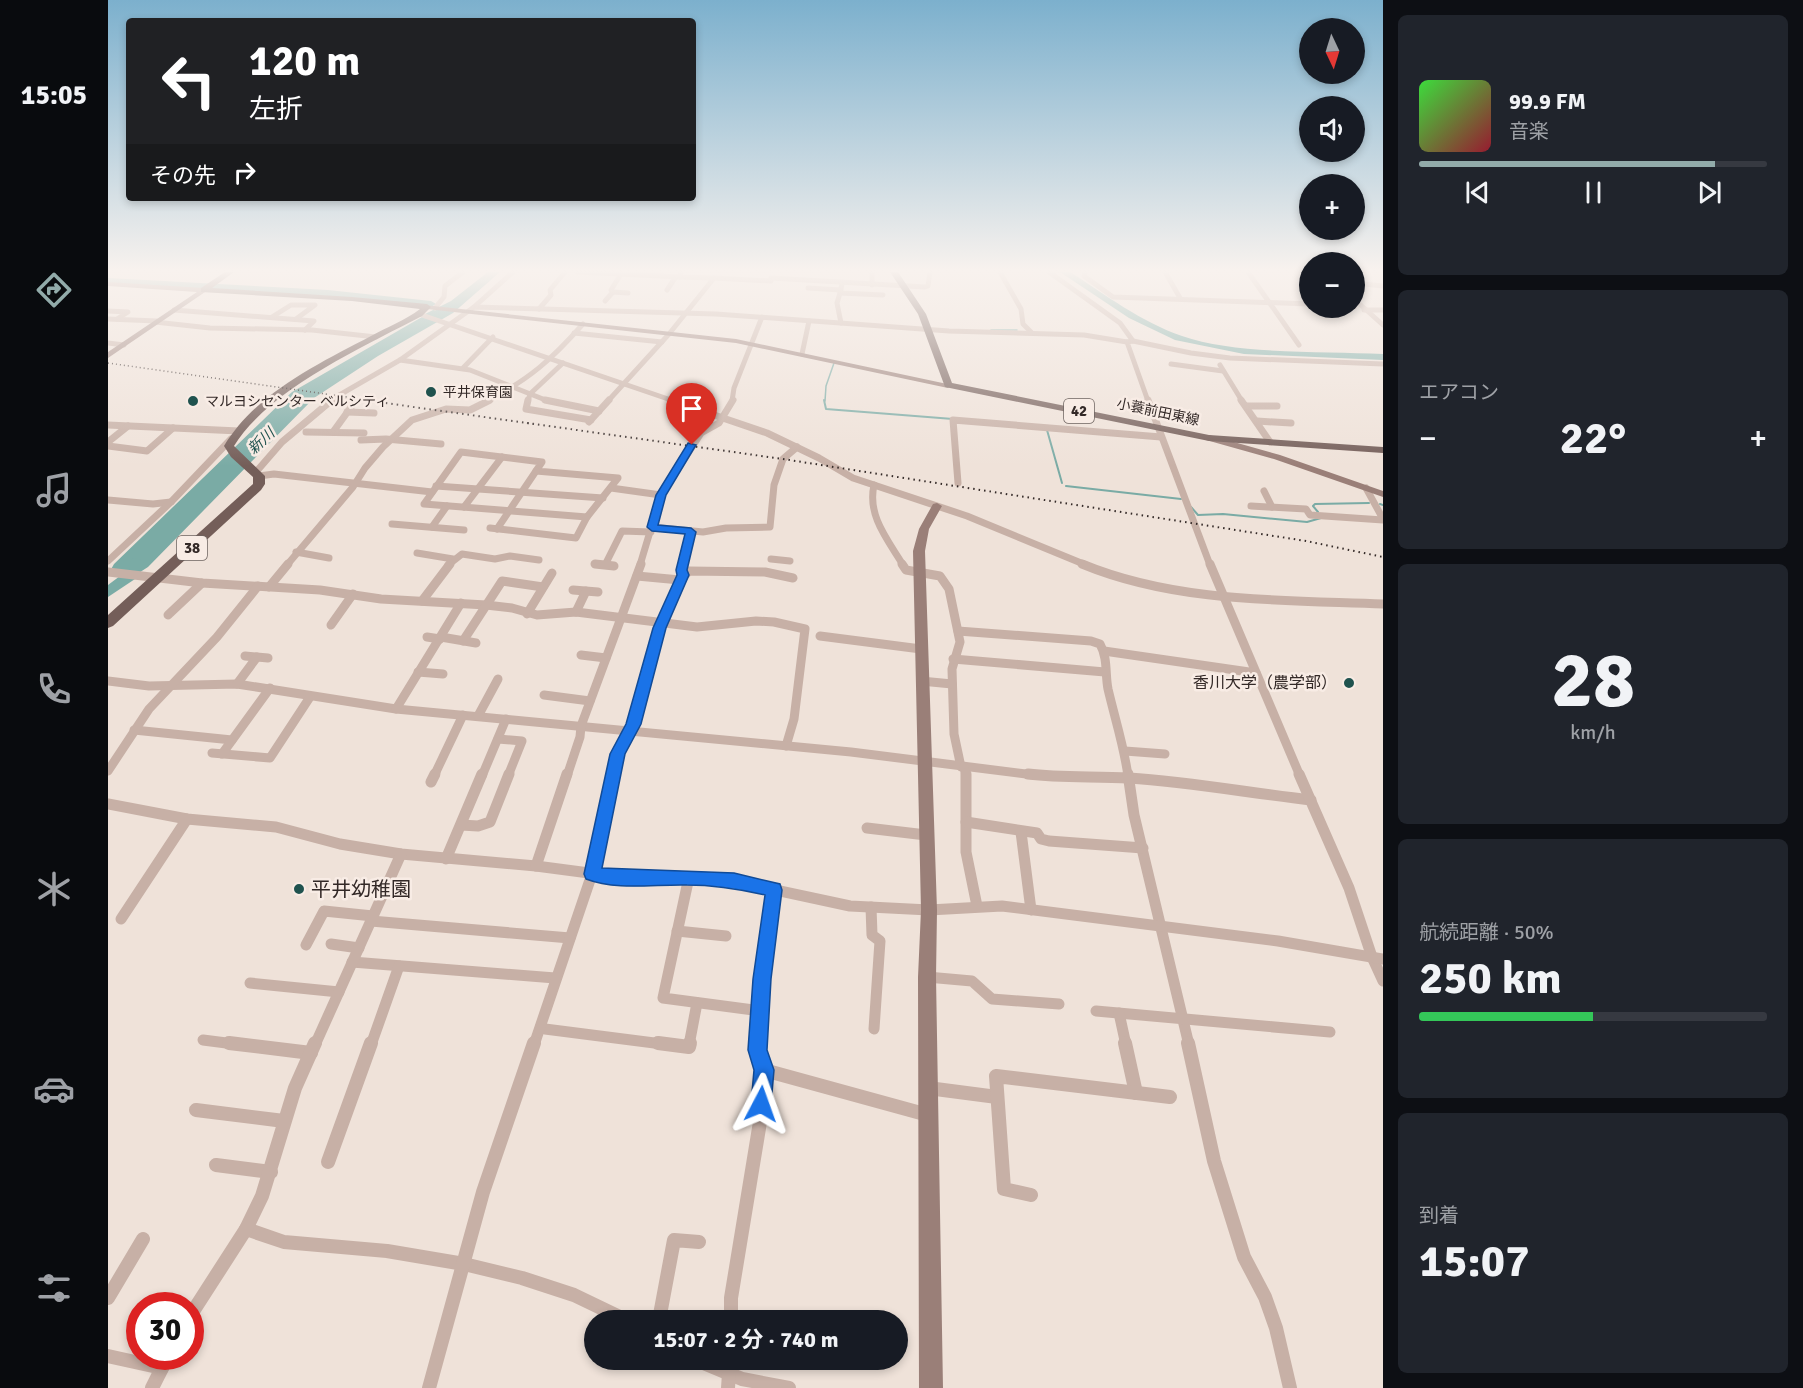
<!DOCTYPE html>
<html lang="ja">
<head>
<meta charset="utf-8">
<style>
	:root { --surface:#171b24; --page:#20242c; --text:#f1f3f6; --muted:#9ea1a6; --line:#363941; --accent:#92abaa }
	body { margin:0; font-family:Signika,"Noto Sans JP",sans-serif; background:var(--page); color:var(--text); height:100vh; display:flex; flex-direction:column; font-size:22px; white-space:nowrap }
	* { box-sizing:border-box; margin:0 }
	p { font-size:20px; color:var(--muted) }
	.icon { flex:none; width:33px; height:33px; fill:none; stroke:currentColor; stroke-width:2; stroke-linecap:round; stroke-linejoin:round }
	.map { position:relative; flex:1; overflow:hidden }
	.details { display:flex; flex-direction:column; gap:15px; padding:15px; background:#0d0f14; width:420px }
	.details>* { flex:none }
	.banner { position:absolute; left:18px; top:18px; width:570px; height:183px; border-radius:6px; box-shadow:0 3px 9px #0003; background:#202124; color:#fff; overflow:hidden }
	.needle { width:39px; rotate:176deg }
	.controls { position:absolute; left:1191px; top:18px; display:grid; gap:12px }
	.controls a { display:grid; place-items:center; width:66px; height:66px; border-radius:50%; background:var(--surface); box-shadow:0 3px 9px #0003; font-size:30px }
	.speed { position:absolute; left:18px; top:1292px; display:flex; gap:12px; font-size:30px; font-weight:700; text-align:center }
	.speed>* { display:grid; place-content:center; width:78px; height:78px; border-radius:50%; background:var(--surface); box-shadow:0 3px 9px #0003; line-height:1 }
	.speed .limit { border:9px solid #d22; background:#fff; color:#111 }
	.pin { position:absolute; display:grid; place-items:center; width:51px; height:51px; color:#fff; margin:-62px -26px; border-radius:50% 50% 50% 0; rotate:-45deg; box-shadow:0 0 6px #0007 }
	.pin .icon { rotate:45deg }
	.me { position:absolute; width:66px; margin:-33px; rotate:4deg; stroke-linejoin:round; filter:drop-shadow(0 0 4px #0008) }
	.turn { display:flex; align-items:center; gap:21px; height:126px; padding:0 24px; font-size:27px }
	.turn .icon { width:78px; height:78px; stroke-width:2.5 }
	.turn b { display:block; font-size:42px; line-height:51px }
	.then { display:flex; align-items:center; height:57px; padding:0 24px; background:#0003; gap:12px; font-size:22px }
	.big { font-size:45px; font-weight:700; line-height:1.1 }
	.details .tile { flex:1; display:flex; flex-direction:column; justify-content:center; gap:9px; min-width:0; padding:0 21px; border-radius:9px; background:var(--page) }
	.details .dial { align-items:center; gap:0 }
	.dial b { font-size:78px; line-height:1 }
	.song { display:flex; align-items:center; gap:18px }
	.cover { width:72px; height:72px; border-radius:9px; background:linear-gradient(135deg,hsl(120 70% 55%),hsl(350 70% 35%)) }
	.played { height:6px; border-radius:3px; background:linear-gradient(90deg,var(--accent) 85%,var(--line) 85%) }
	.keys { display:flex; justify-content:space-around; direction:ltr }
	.heat { display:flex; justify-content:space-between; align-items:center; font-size:33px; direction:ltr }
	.charge { height:9px; border-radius:4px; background:linear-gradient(90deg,#34c759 50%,var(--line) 0) }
	.trip { position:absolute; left:476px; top:1310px; width:324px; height:60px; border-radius:30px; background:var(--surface); box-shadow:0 3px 9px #0003; font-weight:700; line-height:60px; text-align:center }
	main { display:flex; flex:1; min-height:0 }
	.dock { display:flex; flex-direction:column; width:108px; justify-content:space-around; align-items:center; background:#090b0e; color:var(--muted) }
	.dock .icon { width:42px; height:42px }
	.dock .active { color:var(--accent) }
	.dock b { font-size:27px; color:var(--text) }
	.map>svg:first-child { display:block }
	.water { fill:#7aaba5 }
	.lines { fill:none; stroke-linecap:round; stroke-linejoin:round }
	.stream-far1 { stroke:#7aaba5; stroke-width:1.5 }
	.stream { stroke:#7aaba5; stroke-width:2 }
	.river { fill:#7aaba5; fill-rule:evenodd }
	.street-far4 { stroke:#c7b0a6; stroke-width:5 }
	.street-far3 { stroke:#c7b0a6; stroke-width:7 }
	.street-far2 { stroke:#c7b0a6; stroke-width:9 }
	.street-far1 { stroke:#c7b0a6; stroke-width:11 }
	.street { stroke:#c7b0a6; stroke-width:14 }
	.secondary { fill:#9a7f78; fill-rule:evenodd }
	.primary { fill:#745e59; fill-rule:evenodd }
	.rail-far1 { stroke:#332927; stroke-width:1.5; stroke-dasharray:1 3; stroke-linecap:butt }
	.rail { stroke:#332927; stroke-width:2; stroke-dasharray:1.5 4; stroke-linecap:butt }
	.route { fill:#1a73e8; stroke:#114b97; stroke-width:1.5 }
	.poi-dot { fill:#1f524e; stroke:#f8ece5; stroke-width:2 }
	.labels { text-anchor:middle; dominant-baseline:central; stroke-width:5; stroke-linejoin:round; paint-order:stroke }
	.far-poi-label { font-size:14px; fill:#332927; stroke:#f8ece5; text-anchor:start }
	.far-street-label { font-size:14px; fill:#332927; stroke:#f8ece5 }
	.shield { fill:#f8ece5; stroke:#6e6460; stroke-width:1.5 }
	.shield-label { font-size:15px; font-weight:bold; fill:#332927 }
	.far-water-label { font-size:15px; font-style:italic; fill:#1f524e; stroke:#f8ece5 }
	.poi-label { font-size:16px; fill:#332927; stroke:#f8ece5; text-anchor:end }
	.near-poi-label { font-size:20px; fill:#332927; stroke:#f8ece5; text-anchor:start }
</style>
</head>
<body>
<main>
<nav class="dock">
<b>15:05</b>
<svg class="icon active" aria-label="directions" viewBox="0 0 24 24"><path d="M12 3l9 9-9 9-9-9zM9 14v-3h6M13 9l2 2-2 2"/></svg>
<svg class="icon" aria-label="music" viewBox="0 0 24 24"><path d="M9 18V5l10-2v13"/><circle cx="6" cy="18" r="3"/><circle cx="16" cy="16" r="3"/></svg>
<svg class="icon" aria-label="phone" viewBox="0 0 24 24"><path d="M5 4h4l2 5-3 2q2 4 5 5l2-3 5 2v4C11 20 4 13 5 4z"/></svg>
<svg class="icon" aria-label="climate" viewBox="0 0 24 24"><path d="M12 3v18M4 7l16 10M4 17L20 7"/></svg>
<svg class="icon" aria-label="car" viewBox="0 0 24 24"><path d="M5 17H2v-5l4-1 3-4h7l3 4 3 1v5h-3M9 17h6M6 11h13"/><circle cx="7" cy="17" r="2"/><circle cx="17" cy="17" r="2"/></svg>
<svg class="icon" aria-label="filters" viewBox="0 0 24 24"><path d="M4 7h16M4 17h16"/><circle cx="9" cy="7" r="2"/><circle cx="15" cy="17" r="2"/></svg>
</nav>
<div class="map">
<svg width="1275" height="1388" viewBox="0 0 1275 1388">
	<rect width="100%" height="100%" fill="#efe2d9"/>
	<path class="water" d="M380 272H392L345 313 270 356 206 398 40 567 26 576 1 573 6 564 184 392 314 317 313 316 343 301Z"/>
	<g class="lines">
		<g class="stream-far1">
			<path d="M883 330H909"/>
			<path d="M717 401 718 386 726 363"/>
		</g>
		<g class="stream">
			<path d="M716 400 718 409 845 419"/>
			<path d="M939 430 954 483"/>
			<path d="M958 486 1073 499"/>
			<path d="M1272 504 1275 505"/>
			<path d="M1083 507 1090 515 1115 514 1199 522 1213 518"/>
			<path d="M1210 512 1205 506 1207 504 1261 503"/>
		</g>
		<g class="river">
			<path d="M952 272H962C998 295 1033 322 1074 336 1128 355 1216 351 1275 354V360L1136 354 1067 340 1021 318Z"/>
			<path d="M0 278 220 290 323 301 328 304 323 307 220 296 0 284Z"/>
			<path d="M29 558 36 562 27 579 0 597V585L16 573 24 559Z"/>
		</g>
		<g class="street-far4">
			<path d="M470 272 572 277"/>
			<path d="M764 272V285"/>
			<path d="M892 272 913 309 915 324 923 332"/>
			<path d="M941 272 1012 323 1025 341 1019 342 1040 401"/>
			<path d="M977 272 976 276 1005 297 1202 304"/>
			<path d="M1057 272 1072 298"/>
			<path d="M1140 272 1191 345"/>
			<path d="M606 278 663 281V278L817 287 820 286 822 272"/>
			<path d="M1246 283 1275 286"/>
			<path d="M734 284 732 293 775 295"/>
			<path d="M700 288 733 290"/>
			<path d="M559 290 567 278"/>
			<path d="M505 292 520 293"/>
			<path d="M732 293 729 303 733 323"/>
			<path d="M1246 299 1275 325"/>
			<path d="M497 301 505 292 503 290 513 274"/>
			<path d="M366 307 405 272"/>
			<path d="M327 308 336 297 337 286 355 272"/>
			<path d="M431 309 443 295 442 290 457 272"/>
			<path d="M66 310 206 321 197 330"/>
			<path d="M1256 310H1275"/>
			<path d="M0 311 20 312 9 319"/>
			<path d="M311 314 566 401"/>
			<path d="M164 317 183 305H207L188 319"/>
			<path d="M0 319 49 321"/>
			<path d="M47 322 102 328 204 330 268 337"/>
			<path d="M466 333 554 342"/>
			<path d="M1025 341 1083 353 1122 358 1275 364"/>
			<path d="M0 343 16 345"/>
			<path d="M694 354 701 321"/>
			<path d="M292 360 362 370 440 401"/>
			<path d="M1063 364 1115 371"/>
			<path d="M1112 365 1134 401"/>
			<path d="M355 368 385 337"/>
			<path d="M222 400 232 401"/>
			<path d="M221 401 292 360 366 307 608 314 841 331 976 335 1019 342"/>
			<path d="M379 401C422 379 444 359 475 324"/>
			<path d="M420 401 422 394 455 363"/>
			<path d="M500 401 561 334 606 278 572 277 573 272"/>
			<path d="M624 401 626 388 654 317"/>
		</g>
		<g class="street-far3">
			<path d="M222 400 246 403 225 432"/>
			<path d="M420 400 418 409 483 420"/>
			<path d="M437 400 491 411"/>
			<path d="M562 400 659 433 711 458 745 478 859 516 978 565"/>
			<path d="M1040 400 1102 565"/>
			<path d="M1133 400 1162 442"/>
			<path d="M1139 406H1169"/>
			<path d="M239 412 266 413"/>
			<path d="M1149 421 1183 423"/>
			<path d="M481 422 501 400"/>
			<path d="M0 425 131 431"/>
			<path d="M198 432 256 433"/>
			<path d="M253 440 278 439 333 444"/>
			<path d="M0 442 20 426"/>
			<path d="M0 446 39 451 65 428"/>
			<path d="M353 452 434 462 428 471 510 478 479 517 316 504Z"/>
			<path d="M148 472 174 442 224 400"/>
			<path d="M151 476 166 474 324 492"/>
			<path d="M850 483 845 420 1053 437"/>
			<path d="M766 485C759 516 780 540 795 565"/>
			<path d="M328 486 495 498"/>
			<path d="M503 488 553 495"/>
			<path d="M1258 488 1275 519"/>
			<path d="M1156 491 1164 507"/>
			<path d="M0 500 45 504 63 502"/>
			<path d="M1143 506 1198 509 1202 515 1275 520"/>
			<path d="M356 507 394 457"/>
			<path d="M284 524 356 530"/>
			<path d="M324 527 339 506"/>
			<path d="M544 527 595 532 618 528 662 527 666 485 675 459 689 447"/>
			<path d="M382 528 468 538 479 517"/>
			<path d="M389 529 428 471"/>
			<path d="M188 552 221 558"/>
			<path d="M309 553 345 559"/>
			<path d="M663 559 682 561"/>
			<path d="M0 561 63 502 123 439"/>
			<path d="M487 564 501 565"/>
			<path d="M179 565 245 487 257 468 275 447 304 420 338 409 362 410 382 400"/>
			<path d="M340 565 354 554 387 559 402 556 431 560"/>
			<path d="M497 565 514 531 543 532"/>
			<path d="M532 565 553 495 593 433 611 423 625 400"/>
			<path d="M574 565 583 532"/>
		</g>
		<g class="street-far2">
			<path d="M487 564 506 566"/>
			<path d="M575 564 573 570 575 575"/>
			<path d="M794 564 798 570 832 576 841 589 852 642 844 669 846 734 853 767"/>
			<path d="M974 564C1068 603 1175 600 1275 604"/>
			<path d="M1102 564 1192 776"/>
			<path d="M0 572 94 583 212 590 273 599 378 605 404 608 429 615 468 612 589 627 648 621 666 622 697 629 686 719 678 746"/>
			<path d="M529 576 572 580 581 571 657 572 685 578"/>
			<path d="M161 587 180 564"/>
			<path d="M465 590 490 592"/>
			<path d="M314 601 342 564"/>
			<path d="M468 612 478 591"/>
			<path d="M419 614 444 573"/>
			<path d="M60 615 94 583"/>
			<path d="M223 625 245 594"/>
			<path d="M850 631 983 641 992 644C1000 658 997 674 1000 689 1007 719 1016 746 1020 776"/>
			<path d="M712 636 813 649"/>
			<path d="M319 637 332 639"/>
			<path d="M333 637 368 643"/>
			<path d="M355 641 394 581 435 587"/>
			<path d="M996 651 1148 673"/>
			<path d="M473 655 498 658"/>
			<path d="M137 656 160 658"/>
			<path d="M845 659 997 672"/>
			<path d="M310 672 335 674"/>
			<path d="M0 681 41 686 129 684 288 709 743 752 926 775 948 776"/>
			<path d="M813 681 844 684"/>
			<path d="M129 684 149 657"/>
			<path d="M436 695 482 701"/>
			<path d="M288 709 353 603"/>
			<path d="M370 716 390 679"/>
			<path d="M26 730 124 740"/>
			<path d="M390 739 414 741 400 776"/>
			<path d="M1017 751 1057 754"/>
			<path d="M104 753 162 758 202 697"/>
			<path d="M114 754 162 688"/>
			<path d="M856 767 858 776"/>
			<path d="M0 771 41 709 109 637 150 586"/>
			<path d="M326 776 355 715"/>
			<path d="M374 776 398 719"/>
			<path d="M459 776 472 737 473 726 533 564"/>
			<path d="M504 776 509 754 525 724 551 628 572 580"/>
		</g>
		<g class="street-far1">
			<path d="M858 774V852L869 906"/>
			<path d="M920 774C953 778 987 776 1021 778 1082 782 1142 793 1203 800"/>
			<path d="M1020 774 1026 815 1081 1045"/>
			<path d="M1191 774 1241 888 1264 957 1275 981"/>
			<path d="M323 782 327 774"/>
			<path d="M0 804 79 819 168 827 232 844 293 854 428 866 519 878 581 877 626 881 742 906 821 910 894 906 1170 941 1275 959"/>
			<path d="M858 822 929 833 933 839 941 841 1035 848"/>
			<path d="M353 825 370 826 382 822 401 774"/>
			<path d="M759 828 818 835"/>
			<path d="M913 832 923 910"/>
			<path d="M338 859 374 774"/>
			<path d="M428 866 459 774"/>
			<path d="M581 877 555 998 653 1011"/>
			<path d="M763 907 764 935 772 941 766 1029"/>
			<path d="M13 919 79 819"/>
			<path d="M263 921 462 938"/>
			<path d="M569 931 618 936"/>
			<path d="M223 944 251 948"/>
			<path d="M198 945 216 911 265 916"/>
			<path d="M244 962 447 978"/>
			<path d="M819 977 864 981 884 999 951 1004"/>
			<path d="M142 983 231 992"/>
			<path d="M988 1011 1222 1032"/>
			<path d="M1011 1013 1018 1045"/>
			<path d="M437 1029 562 1045"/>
			<path d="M95 1040 134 1045"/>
			<path d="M207 1045 293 854"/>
			<path d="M263 1045 291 966"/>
			<path d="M426 1045 484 874 505 774"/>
			<path d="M581 1045 589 1003"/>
			<path d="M649 1045 654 979 666 890"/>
		</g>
		<g class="street">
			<path d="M121 1043 203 1053"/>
			<path d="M550 1043 581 1047 582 1043"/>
			<path d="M1017 1043 1028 1093"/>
			<path d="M1080 1043 1106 1161 1136 1257 1157 1297 1168 1328 1182 1388"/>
			<path d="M656 1070 820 1115"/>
			<path d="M820 1088 889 1097"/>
			<path d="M88 1110 176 1121"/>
			<path d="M220 1162 263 1043"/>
			<path d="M108 1165 163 1172"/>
			<path d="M923 1195 896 1189 888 1076 1062 1097"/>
			<path d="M138 1229 176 1242 279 1251 356 1264 414 1278 466 1295 518 1320"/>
			<path d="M0 1298 35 1239"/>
			<path d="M82 1316 138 1229 154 1196 187 1088 207 1043"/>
			<path d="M551 1320 566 1240 591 1242"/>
			<path d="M623 1320V1298L652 1122 656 1070 649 1050V1043"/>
			<path d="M0 1356 54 1368"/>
			<path d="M586 1359 634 1379 681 1388"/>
			<path d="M44 1388 60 1356"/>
			<path d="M321 1388 375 1192 426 1043"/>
			<path d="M620 1388 622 1359"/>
		</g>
		<g class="secondary">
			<path d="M0 282 96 288 100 290 0 358V352L89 292 0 286Z"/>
			<path d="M316 305 628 339 844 385 840 388 628 343 319 309 315 307Z"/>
			<path d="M1101 435 1172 455 1275 491V497L1166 459 1098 440V436Z"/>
			<path d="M829 503 834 506 821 529 817 551 829 910 828 977 835 1388H811L810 977 813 910 805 551 811 529 825 504Z"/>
		</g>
		<g class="primary">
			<path d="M117 272H126L104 288 244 297 319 304 323 307 314 316C255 347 161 389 126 446L157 476V484L153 490 5 626 0 628V615L145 484V477L123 457 116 446C148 393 210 364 263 336 279 327 298 320 312 309L244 301 93 292V288Z"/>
			<path d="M782 272H790L818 314 844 383 1101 435 1275 447V453L1101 441 837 387 810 314Z"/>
		</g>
		<path class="rail-far1" d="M0 363 267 401"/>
		<g class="rail">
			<path d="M256 400 426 424"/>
			<path d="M419 423 675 459 1198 541 1275 557"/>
		</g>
	</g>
	<linearGradient id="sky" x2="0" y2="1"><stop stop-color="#7cb0cd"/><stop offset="0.58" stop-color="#f8f2ee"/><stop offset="1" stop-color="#f8f2ee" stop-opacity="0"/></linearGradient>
	<rect width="1275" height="466" fill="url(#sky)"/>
	<path class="route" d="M580 443 588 445 558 495 550 525 583 528 588 532 579 570 581 575 558 628 533 724 517 754 494 868 626 873 672 884 674 890 663 979 659 1050 666 1070 663 1104 660 1112 653 1114 646 1112 643 1104 646 1070 640 1050 645 979 657 895C631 889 606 885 579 885 547 884 509 891 478 879L476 874 502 754 518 724 545 628 569 575 568 570 577 534 544 531 539 527 548 495Z"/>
	<g class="poi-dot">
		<circle cx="323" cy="392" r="6"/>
		<circle cx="85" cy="401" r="6"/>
		<circle cx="1241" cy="683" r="6"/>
		<circle cx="191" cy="889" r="6"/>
	</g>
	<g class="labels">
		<g class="far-poi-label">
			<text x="335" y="392">平井保育園</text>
			<text x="97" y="401">マルヨシセンター ベルシティ</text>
		</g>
		<g class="far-street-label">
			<text transform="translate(1050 412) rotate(12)">小蓑前田東線</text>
		</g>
		<g class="shield">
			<rect x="956" y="399" width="30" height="24" rx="4.5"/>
			<rect x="69" y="536" width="30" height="24" rx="4.5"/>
		</g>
		<g class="shield-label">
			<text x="971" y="411">42</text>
			<text x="84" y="548">38</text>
		</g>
		<g class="far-water-label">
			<text transform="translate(153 441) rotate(-43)">新川</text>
		</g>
		<g class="poi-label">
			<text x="1229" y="683">香川大学（農学部）</text>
		</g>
		<g class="near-poi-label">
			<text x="203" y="889">平井幼稚園</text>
		</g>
	</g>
</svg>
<div class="controls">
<a><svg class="needle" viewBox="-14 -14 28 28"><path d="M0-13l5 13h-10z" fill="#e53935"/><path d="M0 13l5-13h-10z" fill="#9ea1a6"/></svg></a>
<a><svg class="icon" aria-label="sound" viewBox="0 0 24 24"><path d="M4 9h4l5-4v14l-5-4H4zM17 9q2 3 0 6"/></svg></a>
<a>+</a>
<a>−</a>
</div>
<div class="speed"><div class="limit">30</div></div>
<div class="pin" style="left:584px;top:445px;background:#d93025"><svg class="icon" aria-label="arrive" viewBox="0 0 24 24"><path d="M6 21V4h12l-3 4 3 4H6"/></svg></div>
<svg class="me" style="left:653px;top:1104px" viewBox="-20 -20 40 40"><path d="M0-17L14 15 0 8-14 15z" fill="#1a73e8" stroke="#fff" stroke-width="4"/></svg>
<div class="trip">15:07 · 2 分 · 740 m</div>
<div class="banner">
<div class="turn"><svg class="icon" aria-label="left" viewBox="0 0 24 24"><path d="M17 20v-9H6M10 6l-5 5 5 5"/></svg><div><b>120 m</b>左折</div></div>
<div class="then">その先<svg class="icon" aria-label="right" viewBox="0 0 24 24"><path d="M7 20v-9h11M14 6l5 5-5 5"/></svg></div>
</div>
</div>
<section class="details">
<div class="tile">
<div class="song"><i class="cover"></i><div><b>99.9 FM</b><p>音楽</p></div></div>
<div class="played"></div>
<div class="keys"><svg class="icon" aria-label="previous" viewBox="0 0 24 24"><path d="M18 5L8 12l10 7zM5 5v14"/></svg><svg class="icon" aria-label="pause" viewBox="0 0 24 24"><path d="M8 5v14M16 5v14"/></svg><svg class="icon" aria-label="next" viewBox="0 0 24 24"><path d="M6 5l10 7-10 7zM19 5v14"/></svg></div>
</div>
<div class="tile"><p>エアコン</p>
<div class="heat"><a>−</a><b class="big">22°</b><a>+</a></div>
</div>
<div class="tile dial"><b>28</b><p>km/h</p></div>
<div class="tile"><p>航続距離 · 50%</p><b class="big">250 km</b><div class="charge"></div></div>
<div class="tile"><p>到着</p><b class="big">15:07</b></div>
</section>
</main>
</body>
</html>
